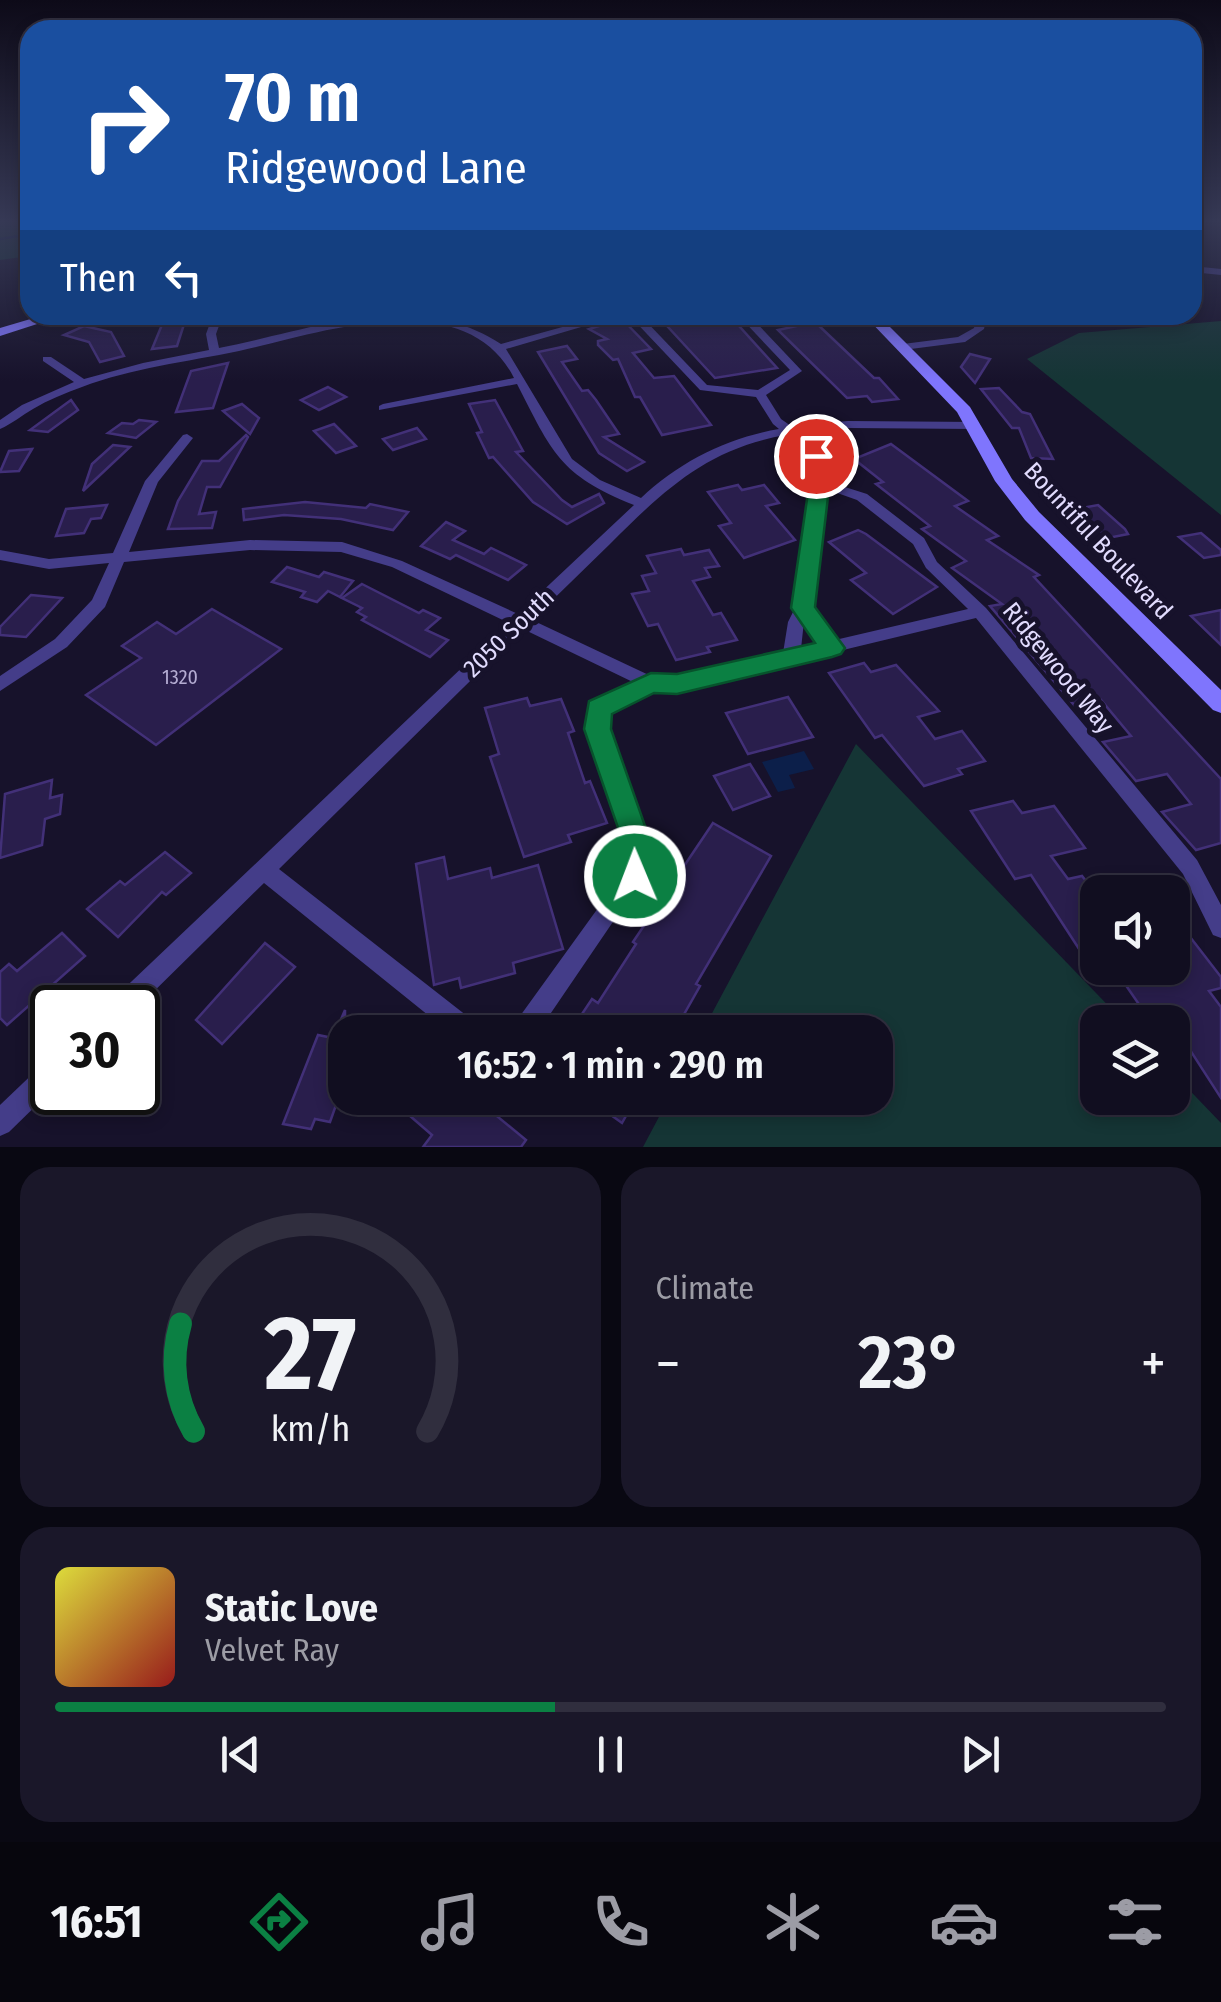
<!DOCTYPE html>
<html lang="en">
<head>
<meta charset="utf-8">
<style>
	:root { --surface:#110e20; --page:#1a1729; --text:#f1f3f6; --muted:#9c9ca5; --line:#302e3e; --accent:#0b8043 }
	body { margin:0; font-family:"Fira Sans Condensed",sans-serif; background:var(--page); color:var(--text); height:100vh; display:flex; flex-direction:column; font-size:38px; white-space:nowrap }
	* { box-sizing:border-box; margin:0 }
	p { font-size:32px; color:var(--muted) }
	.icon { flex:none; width:55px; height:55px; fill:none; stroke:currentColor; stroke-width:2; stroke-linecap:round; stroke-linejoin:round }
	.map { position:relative; height:1147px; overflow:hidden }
	.drawer { display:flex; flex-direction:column; gap:20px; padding:20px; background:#090812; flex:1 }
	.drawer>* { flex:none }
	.top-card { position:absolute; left:20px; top:20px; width:1182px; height:305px; border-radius:30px; box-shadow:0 5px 15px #0003,0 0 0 2px var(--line); background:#1a4fa0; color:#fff; overflow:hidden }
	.buttons { position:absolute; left:1080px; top:875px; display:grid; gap:20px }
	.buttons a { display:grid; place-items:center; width:110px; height:110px; border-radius:20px; background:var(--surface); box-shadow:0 5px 15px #0003,0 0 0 2px var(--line); font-size:50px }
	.speed { position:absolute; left:30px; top:985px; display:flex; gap:20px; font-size:50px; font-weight:700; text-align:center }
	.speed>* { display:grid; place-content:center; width:130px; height:130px; border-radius:50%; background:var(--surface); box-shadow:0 5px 15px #0003,0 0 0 2px var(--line); line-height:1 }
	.speed .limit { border:5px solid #111; border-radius:15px; background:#fff; color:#111 }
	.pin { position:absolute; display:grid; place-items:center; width:85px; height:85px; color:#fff; margin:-42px; border:5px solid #fff; border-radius:50%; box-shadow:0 2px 10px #0007 }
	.me { position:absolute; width:110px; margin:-55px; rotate:359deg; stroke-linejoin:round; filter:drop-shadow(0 0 8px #0008) }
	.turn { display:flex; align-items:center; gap:35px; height:210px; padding:0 40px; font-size:45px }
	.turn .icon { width:130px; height:130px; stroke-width:2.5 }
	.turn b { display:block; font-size:70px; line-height:85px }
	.then { display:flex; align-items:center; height:95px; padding:0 40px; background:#0003; gap:20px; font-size:38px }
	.big { font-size:75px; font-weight:600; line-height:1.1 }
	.drawer .tile { flex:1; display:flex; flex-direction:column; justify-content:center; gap:15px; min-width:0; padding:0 35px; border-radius:30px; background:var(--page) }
	.drawer .dial { align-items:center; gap:0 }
	.dial svg { height:260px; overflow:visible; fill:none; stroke:var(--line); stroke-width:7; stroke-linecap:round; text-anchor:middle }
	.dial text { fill:var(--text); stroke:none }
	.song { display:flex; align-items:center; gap:30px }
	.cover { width:120px; height:120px; border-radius:15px; background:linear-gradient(135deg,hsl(60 70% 55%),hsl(0 70% 35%)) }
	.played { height:10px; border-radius:5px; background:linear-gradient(90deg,var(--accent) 45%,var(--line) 45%) }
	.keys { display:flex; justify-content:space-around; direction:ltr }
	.heat { display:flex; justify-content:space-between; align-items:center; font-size:55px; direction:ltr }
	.drawer .tiles { flex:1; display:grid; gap:20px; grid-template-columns:1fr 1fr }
	.tile:last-child { grid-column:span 2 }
	.trip { position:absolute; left:328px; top:1015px; width:565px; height:100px; border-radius:30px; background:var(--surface); box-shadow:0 5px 15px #0003,0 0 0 2px var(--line); font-weight:600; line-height:100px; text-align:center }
	.menu { display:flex; height:160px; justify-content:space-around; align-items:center; background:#07060d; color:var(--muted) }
	.menu .icon { width:70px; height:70px }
	.menu .on { color:var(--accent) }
	.menu b { font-size:45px; color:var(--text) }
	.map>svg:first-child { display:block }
	.green { fill:#153535 }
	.water { fill:#0c1f4a }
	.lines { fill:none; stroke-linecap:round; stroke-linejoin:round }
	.stream { stroke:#0c1f4a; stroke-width:2.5 }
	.building { fill:#291e4c; stroke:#423078; stroke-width:2.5 }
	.minor { fill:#443d89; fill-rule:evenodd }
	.secondary { fill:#7f75fd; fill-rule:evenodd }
	.route { fill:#0b8043; stroke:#07532c; stroke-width:2.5 }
	.labels { text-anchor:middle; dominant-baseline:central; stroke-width:10; stroke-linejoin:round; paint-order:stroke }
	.number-label { font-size:20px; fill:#b4acd2 }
	.street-label { font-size:25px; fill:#e2dcfe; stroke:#17122b }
</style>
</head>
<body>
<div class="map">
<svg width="1221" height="1147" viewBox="0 0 1221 1147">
	<rect width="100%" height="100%" fill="#17122b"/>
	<g class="green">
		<path d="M0 220H30V256L0 260Z"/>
		<path d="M1221 321V515L1027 359 1079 333Z"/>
		<path d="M856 744 1124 1022H1098V1098H1172L1173 1073 1221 1123V1147H643L669 1098H875V1032H702Z"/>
	</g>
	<path class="water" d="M804 751 814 769 789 775 795 788 778 792 762 762Z"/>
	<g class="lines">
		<path class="stream" d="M0 239 30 234"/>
	</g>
	<g class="building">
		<path d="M166 315H187L177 346 152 349Z"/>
		<path d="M657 315H723L739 326 777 368 715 378Z"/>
		<path d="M622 319 651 349 633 353 654 378 674 376 711 425 662 435 640 397H635L618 359 613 360 598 345V341L607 339 589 329Z"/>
		<path d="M815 322 874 378H879L898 399 872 402 867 396 847 398 778 330Z"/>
		<path d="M84 326 111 332 124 356 100 362 89 342 64 335Z"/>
		<path d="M567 346 577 359 562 362 582 391 588 390 596 400 619 434 604 437 644 462 627 471 599 453 538 352Z"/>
		<path d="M970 354 990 359 975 383 961 367Z"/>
		<path d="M228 363 213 408 176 412 191 371Z"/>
		<path d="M328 387 346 397 319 410 301 400Z"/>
		<path d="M999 388 1022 412 1030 414 1053 459 1031 458 1019 428H1012L981 389Z"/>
		<path d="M71 400 78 410 48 432 30 430Z"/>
		<path d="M495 400 523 451 516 452 562 500 572 507 599 494 604 503 567 524 533 502 493 457 489 458 477 433 482 432 469 404Z"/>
		<path d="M242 404 259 418 250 434 223 411Z"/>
		<path d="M139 420 156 422 136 438 108 433 122 423 133 424Z"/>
		<path d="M334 424 356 446 336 453 314 431Z"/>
		<path d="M417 428 426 439 393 450 383 439Z"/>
		<path d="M246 435 248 437 220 487H207L199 514 216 512 212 528 168 529 178 501 202 461H219Z"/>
		<path d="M891 444 968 501 955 506 998 536 987 540 1039 575 1034 577 1221 779V843L1196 850 1162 812 1191 804 1167 774 1136 781 1103 742 1131 736 1101 700 1075 706 990 606 1002 604 952 568 966 561 922 529 930 526 876 484 883 482 854 459Z"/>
		<path d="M113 445 130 447 83 491 92 464Z"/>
		<path d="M32 449 19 471 0 472 9 451Z"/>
		<path d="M738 485 742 490 764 485 779 503 766 506 795 540 744 558 719 526 731 523 708 492Z"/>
		<path d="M305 502 366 508 370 504 408 512 393 530 341 519 284 515 244 520 243 509Z"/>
		<path d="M107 505 101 518 91 519 84 533 56 536 66 509Z"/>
		<path d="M1098 505 1125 529 1128 534 1108 538 1076 509Z"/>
		<path d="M446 522 465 531 453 540 484 554 491 548 526 565 508 580 456 555 450 559 421 546Z"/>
		<path d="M858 530 866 534 937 587 893 614 851 580 866 573 829 542Z"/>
		<path d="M1201 533 1221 550V555L1204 558 1179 537Z"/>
		<path d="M681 549 684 555 709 550 719 566 705 568 710 577 693 581 713 615 721 613 737 640 707 647 710 652 676 660 658 624 648 626 632 594 649 591 642 576 656 573 647 556Z"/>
		<path d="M287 567 319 577 324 572 353 581 340 597 328 591 317 602 301 597 305 592 272 582Z"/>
		<path d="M362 584 419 613 423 610 440 618 426 630 448 640 430 657 362 620 366 617 357 612 362 608 342 598Z"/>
		<path d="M31 595 62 598 26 637 0 635V627Z"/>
		<path d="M212 609 281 649 156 745 86 695 141 658 122 646 157 622 176 634Z"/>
		<path d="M1221 610V645L1191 616Z"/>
		<path d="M864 663 871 672 896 665 939 711 918 717 935 739 962 731 985 761 958 769 962 774 924 786 882 735 875 738 829 673Z"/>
		<path d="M788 697 813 737 748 754 726 713Z"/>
		<path d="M527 698 530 706 561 699 574 731 568 733 585 783 590 781 607 823 568 835 571 842 524 857 490 757 499 754 485 708Z"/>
		<path d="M750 764 770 796 733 810 714 776Z"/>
		<path d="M52 780 50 798 62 795 60 814 45 819 42 845 0 858 5 794Z"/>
		<path d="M1013 801 1022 813 1054 806 1085 848 1051 856 1068 879 1082 876 1090 886 1124 878 1135 892H1098V951L1083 955 1031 875 1015 879 971 811Z"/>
		<path d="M713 823 771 856 696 984 700 986 674 1032H570L592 999 598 1003 636 944 633 942Z"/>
		<path d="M165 852 191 873 166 895 162 892 118 937 87 909 120 881 125 885Z"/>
		<path d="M444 857 448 879 490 868 492 878 538 865 563 949 513 963 515 973 461 988 459 978 434 985 416 864Z"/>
		<path d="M62 933 85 956 7 1025 0 1018V972L9 964 17 971Z"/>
		<path d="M1187 933 1221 977V988L1209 991 1221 1007V1098L1172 1022 1162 1012 1147 1016 1114 968H1172V937Z"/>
		<path d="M265 943 295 967 222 1044 196 1020Z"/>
		<path d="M345 1010V1092L341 1091 330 1122 315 1119 311 1129 283 1124 318 1035 333 1038Z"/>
		<path d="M410 1098H475L526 1140 521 1147H423L432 1135 402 1109Z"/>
		<path d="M587 1098H636L622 1123Z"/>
	</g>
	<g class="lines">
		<g class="minor">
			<path d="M1192 266 1221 269V275L1192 272Z"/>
			<path d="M213 315H223L216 334 219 348C312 330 414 287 501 344L606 315H622L506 349 572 459 600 480 641 498C679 462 727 438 779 429L773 424 756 397 700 390 629 315H640L707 385 758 390 790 370 738 315H749L802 371 766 395 781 419 791 426 848 421 979 422V428L975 429 848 428 799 432 813 444 832 473 826 481 867 494 924 538 937 562 986 608 1197 860 1221 905V938L1213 935 1183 874 976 618 677 690H654L638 701 614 707 608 712 606 729 653 863 538 1032H512L515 1023 632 861 588 729 593 704C607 693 623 693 637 684L523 629 279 869 476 1023 479 1032H449L264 883 137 1008H108L112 1000 509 623 392 567 341 552 250 550 124 562 105 607 67 647 0 691V676L55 639 92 600 109 563 49 569 0 560V550L49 559 113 553 145 481 183 435 187 434 193 438 158 482 129 552 250 540 342 542 402 561 518 614 634 505C559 475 552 452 517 384L379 410V406L383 404 514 378C465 281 319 333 239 351 186 362 132 368 82 387 65 393 48 400 33 409 22 415 12 424 0 429V420L22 405 74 382 43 361V357H51L84 379 143 363 209 350 206 334ZM786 435 790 438 789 448 813 483 795 608 788 622 783 653 677 678 653 677 532 620C558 595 584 569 610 544 664 490 708 448 786 435ZM826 489 857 500 913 544 926 568 968 609 835 640 811 607ZM804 621 820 644 801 649Z"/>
			<path d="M977 315H987L984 329 965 342 903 350 898 347 903 344 958 337 974 328Z"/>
			<path d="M52 1061V1090L9 1132 0 1136V1105L43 1064Z"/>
		</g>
		<g class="secondary">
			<path d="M44 315H65L0 336V328Z"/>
			<path d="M864 315H878L970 407 1012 479 1039 512 1221 690V713L1213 710 1025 520 995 481 957 412Z"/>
		</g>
	</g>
	<linearGradient id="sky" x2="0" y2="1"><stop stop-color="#0d0a18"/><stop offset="0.58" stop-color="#363955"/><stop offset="1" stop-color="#363955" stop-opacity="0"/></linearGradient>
	<rect width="1221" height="381" fill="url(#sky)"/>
	<path class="route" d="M816 450 823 452 835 472 830 480 815 607 845 648 841 654 832 657 677 694 654 693 612 714 611 729 658 863 646 887 635 891 623 887 619 876 627 861 625 848 584 729 589 701 651 673 677 674 815 643 791 608 810 479 815 472 806 456Z"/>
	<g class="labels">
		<g class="number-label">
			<text x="180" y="677">1320</text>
		</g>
		<g class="street-label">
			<text transform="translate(1098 541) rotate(47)">Bountiful Boulevard</text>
			<text transform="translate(509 633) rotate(-44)">2050 South</text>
			<text transform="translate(1058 668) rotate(51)">Ridgewood Way</text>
		</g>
	</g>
</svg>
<div class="buttons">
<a><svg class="icon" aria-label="sound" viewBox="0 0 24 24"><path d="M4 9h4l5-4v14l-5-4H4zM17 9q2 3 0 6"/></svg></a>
<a><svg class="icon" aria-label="layers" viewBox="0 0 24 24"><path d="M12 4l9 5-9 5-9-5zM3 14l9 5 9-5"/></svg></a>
</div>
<div class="speed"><div class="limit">30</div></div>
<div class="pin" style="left:816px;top:456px;background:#d93025"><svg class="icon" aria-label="arrive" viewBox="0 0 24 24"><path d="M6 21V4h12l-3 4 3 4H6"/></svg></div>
<svg class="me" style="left:635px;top:876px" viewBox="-20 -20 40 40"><circle r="17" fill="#0b8043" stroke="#fff" stroke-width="3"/><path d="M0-11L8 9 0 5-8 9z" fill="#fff"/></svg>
<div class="trip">16:52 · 1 min · 290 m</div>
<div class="top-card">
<div class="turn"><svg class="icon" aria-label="right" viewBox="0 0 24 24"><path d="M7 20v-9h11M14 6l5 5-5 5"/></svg><div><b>70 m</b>Ridgewood Lane</div></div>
<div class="then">Then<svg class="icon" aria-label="left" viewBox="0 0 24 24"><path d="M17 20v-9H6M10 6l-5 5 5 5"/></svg></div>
</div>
</div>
<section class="drawer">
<div class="tiles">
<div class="tile dial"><svg viewBox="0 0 100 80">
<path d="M14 69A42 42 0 1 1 86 69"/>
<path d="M14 69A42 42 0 0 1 10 36" stroke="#0b8043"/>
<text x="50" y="56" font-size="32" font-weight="700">27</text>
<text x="50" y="72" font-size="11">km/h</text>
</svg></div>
<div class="tile"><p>Climate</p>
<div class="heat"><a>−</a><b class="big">23°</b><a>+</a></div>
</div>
<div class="tile">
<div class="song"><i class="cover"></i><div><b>Static Love</b><p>Velvet Ray</p></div></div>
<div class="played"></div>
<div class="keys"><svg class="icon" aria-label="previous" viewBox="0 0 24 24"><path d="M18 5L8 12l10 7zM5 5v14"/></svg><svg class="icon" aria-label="pause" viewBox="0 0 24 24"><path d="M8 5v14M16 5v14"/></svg><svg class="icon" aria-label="next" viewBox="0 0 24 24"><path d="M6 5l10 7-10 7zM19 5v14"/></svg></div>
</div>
</div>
</section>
<nav class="menu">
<b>16:51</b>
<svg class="icon on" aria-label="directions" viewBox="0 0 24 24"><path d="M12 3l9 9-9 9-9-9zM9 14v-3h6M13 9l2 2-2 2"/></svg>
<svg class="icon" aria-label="music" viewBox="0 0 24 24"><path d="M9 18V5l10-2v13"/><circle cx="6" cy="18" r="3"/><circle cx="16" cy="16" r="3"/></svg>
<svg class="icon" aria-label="phone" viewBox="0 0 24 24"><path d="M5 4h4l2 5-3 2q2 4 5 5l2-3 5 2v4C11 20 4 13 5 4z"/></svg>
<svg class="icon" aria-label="climate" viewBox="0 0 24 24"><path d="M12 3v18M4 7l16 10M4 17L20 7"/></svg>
<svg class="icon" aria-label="car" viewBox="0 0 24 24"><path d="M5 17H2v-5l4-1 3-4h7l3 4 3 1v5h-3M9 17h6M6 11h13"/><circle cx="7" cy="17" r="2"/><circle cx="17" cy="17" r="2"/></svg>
<svg class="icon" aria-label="filters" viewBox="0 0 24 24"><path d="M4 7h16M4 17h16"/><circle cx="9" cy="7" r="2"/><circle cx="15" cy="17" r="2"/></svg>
</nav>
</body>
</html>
